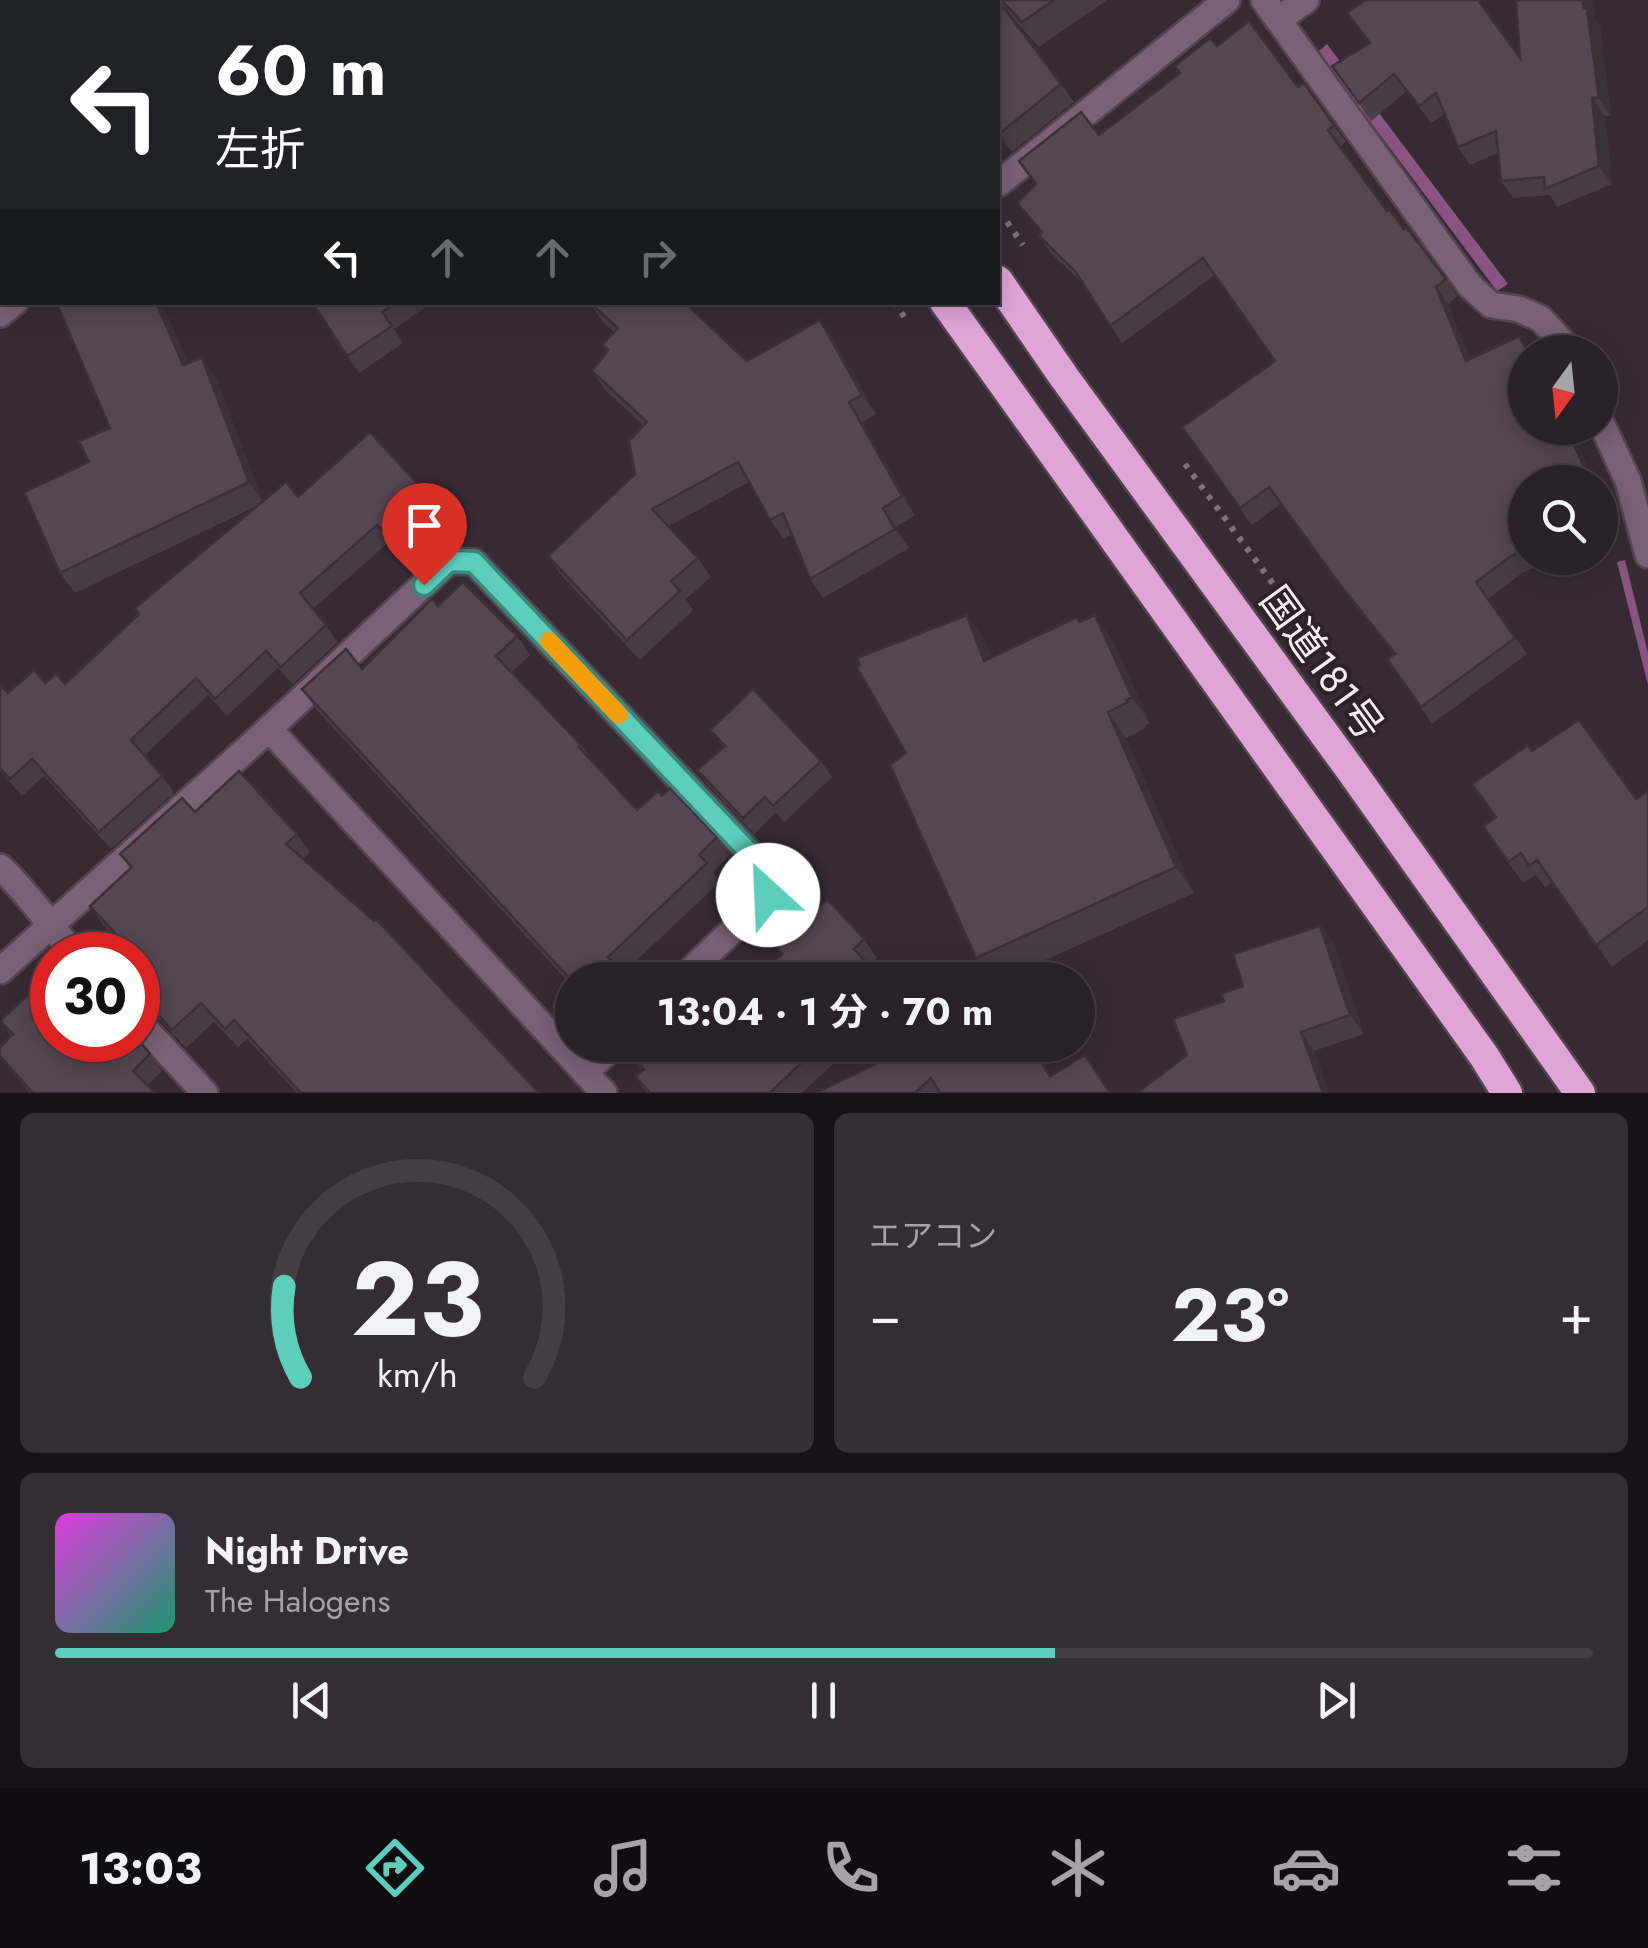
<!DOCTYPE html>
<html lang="ja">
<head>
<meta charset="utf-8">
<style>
	:root { --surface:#292028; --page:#352d34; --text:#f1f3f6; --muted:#a5a3a8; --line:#453e45; --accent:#5bcebc }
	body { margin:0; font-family:Jost,"Noto Sans JP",sans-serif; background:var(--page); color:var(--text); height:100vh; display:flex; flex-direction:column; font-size:38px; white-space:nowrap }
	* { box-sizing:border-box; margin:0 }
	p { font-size:32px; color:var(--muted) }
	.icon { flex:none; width:55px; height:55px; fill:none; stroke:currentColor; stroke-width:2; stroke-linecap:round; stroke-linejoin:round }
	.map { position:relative; height:1093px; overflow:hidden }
	.details { display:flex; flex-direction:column; gap:20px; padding:20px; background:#171216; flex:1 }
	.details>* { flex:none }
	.top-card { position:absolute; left:0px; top:0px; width:1000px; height:305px; box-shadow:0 5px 25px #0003,0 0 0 2px var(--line); background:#202124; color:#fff; overflow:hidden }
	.needle { width:65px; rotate:195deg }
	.tools { position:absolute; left:1508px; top:335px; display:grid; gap:20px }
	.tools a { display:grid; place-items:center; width:110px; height:110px; border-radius:50%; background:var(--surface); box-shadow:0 5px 25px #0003,0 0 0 2px var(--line); font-size:50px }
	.speed { position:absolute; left:30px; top:932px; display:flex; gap:20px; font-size:50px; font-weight:700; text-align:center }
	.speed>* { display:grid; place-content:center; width:130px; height:130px; border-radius:50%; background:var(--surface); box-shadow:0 5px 25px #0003,0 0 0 2px var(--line); line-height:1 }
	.speed .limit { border:15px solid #d22; background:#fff; color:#111 }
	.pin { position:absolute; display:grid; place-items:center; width:85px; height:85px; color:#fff; margin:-102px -42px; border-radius:50% 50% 50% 0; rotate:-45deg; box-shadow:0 0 10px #0007 }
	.pin .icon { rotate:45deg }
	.me { position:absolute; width:110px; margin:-55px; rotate:335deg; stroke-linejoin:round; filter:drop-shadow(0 0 8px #0008) }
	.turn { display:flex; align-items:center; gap:35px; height:210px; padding:0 50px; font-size:45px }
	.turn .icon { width:130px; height:130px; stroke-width:2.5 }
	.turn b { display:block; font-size:70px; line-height:85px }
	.lanes { display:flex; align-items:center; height:95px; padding:0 50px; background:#0003; justify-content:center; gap:50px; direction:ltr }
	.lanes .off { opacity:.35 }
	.big { font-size:75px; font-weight:700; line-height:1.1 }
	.details .tile { flex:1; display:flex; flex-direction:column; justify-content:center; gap:15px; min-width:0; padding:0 35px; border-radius:15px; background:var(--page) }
	.details .dial { align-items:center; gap:0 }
	.dial svg { height:260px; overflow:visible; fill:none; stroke:var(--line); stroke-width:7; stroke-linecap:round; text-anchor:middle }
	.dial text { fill:var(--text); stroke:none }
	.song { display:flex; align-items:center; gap:30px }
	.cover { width:120px; height:120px; border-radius:15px; background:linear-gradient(135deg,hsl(300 70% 55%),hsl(160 70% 35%)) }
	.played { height:10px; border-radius:5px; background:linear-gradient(90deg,var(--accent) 65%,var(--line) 65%) }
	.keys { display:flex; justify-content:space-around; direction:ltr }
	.heat { display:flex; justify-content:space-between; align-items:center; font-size:55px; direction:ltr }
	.details .tiles { flex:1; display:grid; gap:20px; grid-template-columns:1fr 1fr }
	.tile:last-child { grid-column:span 2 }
	.trip { position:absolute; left:555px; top:962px; width:540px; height:100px; border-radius:50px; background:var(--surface); box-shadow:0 5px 25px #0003,0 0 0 2px var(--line); font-weight:700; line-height:100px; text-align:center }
	.dock { display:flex; height:160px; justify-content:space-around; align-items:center; background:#100d10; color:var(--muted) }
	.dock .icon { width:70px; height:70px }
	.dock .selected { color:var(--accent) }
	.dock b { font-size:45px; color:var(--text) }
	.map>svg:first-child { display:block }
	.water { fill:#895382 }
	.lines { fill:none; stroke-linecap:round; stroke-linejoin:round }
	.street-casing { stroke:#524550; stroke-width:30 }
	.highway-casing { stroke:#524550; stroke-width:35 }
	.path { stroke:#7d727b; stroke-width:6; stroke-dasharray:5 8; stroke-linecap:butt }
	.street { stroke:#7a6176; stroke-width:25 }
	.highway { stroke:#e0a5d7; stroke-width:30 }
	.wall { fill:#483c47 }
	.shaded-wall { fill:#3b3139 }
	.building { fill:#544652; stroke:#3b3139; stroke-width:2.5 }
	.route-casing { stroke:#3b867a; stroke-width:25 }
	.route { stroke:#5bcebc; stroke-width:18 }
	.slow { stroke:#f59e0b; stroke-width:18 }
	.labels { text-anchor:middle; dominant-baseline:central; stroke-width:8; stroke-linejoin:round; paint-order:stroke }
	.street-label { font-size:40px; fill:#f7eef5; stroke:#2d212b }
</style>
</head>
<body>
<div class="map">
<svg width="1648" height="1093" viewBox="0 0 1648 1093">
	<rect width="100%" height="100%" fill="#372a35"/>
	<g class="water">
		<path d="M1327 44 1508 284 1497 291 1318 52Z"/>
		<path d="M1625 560 1648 653V685L1617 562Z"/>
	</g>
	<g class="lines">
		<defs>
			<g id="street">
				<path d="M1264 0 1470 286 1491 305 1519 309 1541 319 1565 345 1569 352"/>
				<path d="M1278 20 1306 0"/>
				<path d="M998 184 1227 0"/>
				<path d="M0 314 15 302"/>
				<path d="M1600 420 1628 481 1648 555"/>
				<path d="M269 729 604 1093"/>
				<path d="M0 867C29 893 49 926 76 955"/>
				<path d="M0 971 269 729 449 561 474 562 766 870 769 895 681 980"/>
				<path d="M138 1021 205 1093"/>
				<path d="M585 1073 614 1045"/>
			</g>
			<g id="highway">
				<path d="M723 0 725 2"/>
				<path d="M800 0 802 2"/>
				<path d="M998 281 1064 377 1350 769 1580 1093"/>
				<path d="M945 302 1484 1056 1507 1093"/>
			</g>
		</defs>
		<use href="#street" class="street-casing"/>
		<use href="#highway" class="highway-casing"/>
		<g class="path">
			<path d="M672 0 674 2"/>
			<path d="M1007 222 1023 245"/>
			<path d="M894 302 905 318"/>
			<path d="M1185 464 1290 607"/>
		</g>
		<use href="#street" class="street"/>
		<use href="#highway" class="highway"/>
	</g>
	<g class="wall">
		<path d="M264 0H292L289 2H265Z"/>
		<path d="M995 0H1107L1039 47 1011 17 1074 102 1012 152 998 133 1003 9Z"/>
		<path d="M1516 0H1592L1595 19 1600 26 1611 116H1605L1612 184 1557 207 1550 195 1513 198 1501 181 1498 153 1470 165 1458 147 1444 114 1431 123 1407 91 1371 121 1332 66 1370 44 1347 13 1520 58Z"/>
		<path d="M0 44 2 51V272L0 274Z"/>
		<path d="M1217 46 1298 87 1304 83 1346 142 1340 147 1387 211 1446 279 1458 296 1448 304 1470 359 1519 336 1527 346 1525 558H1557L1522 573 1488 599 1527 654 1432 724 1387 659 1394 654 1350 599 1281 504 1252 525 1182 427 1275 361 1215 275 1122 343 1084 285 1051 253 1039 236 1041 233 1017 203 1036 185 1099 135Z"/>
		<path d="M56 302H161L188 363 202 358 216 378 263 501 298 497 433 501 445 518 405 558 389 542 313 609 338 642 293 684 278 668 227 716 208 695 144 756 162 776 174 793 111 849 44 776 22 796 0 771V685L8 693 45 683 65 684 257 506 75 593 60 573 110 428Z"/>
		<path d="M312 302H433L394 329 403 343 359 373Z"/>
		<path d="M589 302 747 361 820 320 833 340 876 414 862 422 915 515 896 527 909 548 823 598 810 579 792 534 784 539 770 520 749 482 669 526 698 558 711 577 686 599 693 610 640 660 561 575 548 556 635 474 644 426 605 390 592 371 607 352 602 345 614 332 603 322Z"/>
		<path d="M1600 493 1613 521 1609 522 1612 532 1600 538Z"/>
		<path d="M438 606 517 636 530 655 512 672 581 745 592 760 637 810 662 796 717 837 730 856 713 872 720 882 623 973 572 980V986L315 708 302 689 362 669Z"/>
		<path d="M967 615 985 641 991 658 1080 622 1113 641 1150 723 1145 726 1146 728 1126 738 1194 893 1001 980H991L976 958 906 753Z"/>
		<path d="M710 730 821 761 832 777 784 822 776 813 754 834 708 785 697 770 723 747Z"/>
		<path d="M1532 751 1636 799 1648 791V940L1612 967 1552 882 1545 887 1536 875 1523 883 1483 826 1496 817Z"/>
		<path d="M195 812 297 834 310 852 303 859 539 1093H297L247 1039 238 1047 214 1022 186 1048 150 1010 142 1006 138 998V979L145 971 138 962V955H131L103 925 90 906 130 868 120 854Z"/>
		<path d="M1320 926 1334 944 1364 1034 1314 1051 1329 1093H1137L1187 1055 1224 1001Z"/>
		<path d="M864 939 877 958 869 965 781 955 776 947Z"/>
		<path d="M0 1021 52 1040 150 1054 162 1071 147 1085 155 1093H30L0 1057V1047L11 1036Z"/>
		<path d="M622 1045H853L802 1093H647L635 1076 642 1071Z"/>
		<path d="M1027 1053 1051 1076 1085 1055 1110 1093H816Z"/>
	</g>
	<g class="shaded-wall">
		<path d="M1583 0H1592L1595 19 1600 26 1611 116 1599 98Z"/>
		<path d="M0 44 2 51V67L0 60Z"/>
		<path d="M1592 98 1605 116 1612 184 1599 166Z"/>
		<path d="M1436 287 1448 304 1478 378 1466 361Z"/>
		<path d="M156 302H161L197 385 183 365Z"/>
		<path d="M820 320 833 340 876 414 862 395Z"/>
		<path d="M202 358 216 378 264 503 249 482Z"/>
		<path d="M849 402 862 422 915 515 902 496Z"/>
		<path d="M1566 428H1570L1595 482H1591Z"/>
		<path d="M1600 493 1613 521 1601 504Z"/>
		<path d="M883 508 896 527 909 548 895 529Z"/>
		<path d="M1600 510 1609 522 1612 532 1600 515Z"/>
		<path d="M967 615 985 641 1002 687 984 661Z"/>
		<path d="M1095 615 1113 641 1150 723 1132 697Z"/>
		<path d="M1108 712 1126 738 1194 893 1176 867Z"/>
		<path d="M1320 926 1334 944 1364 1034 1350 1015Z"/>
		<path d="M1301 1032 1314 1051 1329 1093H1323Z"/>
	</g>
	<g class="building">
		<path d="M2 0H69V2H4Z"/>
		<path d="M354 0H409L410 2H355Z"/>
		<path d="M477 0H647L649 2H473Z"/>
		<path d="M1001 0H1054L1022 22Z"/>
		<path d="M1365 0H1478L1520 58 1516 0H1583L1584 8H1587L1599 98H1592L1599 166 1545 189 1544 177 1501 181 1496 131 1458 147 1436 93 1419 106 1394 74 1359 103 1332 66 1370 43 1347 13Z"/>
		<path d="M1004 8 1061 84 999 134 998 132V12Z"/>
		<path d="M1249 21 1298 87 1304 83 1334 125 1328 130 1387 211 1389 209 1404 229 1406 227 1446 279 1436 287 1466 361 1519 336 1525 347 1535 342 1541 352H1525V428H1566L1591 482H1525V550L1511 556 1476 582 1515 638 1421 707 1387 659 1395 654 1338 582 1269 487 1240 508 1182 427 1275 361 1203 258 1110 326 1075 271 1039 236 1042 232 1017 203 1036 184 1019 161 1081 112 1099 135 1180 73 1175 66 1210 38 1217 46Z"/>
		<path d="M0 60 2 67V244L0 246Z"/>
		<path d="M56 302H156L183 365 202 358 249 482 60 573 24 492 89 462 79 441 110 428Z"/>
		<path d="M312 302H396L382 312 392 326 347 356Z"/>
		<path d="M589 302H684L747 361 820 320 862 395 849 402 902 496 883 508 895 529 810 579 783 513 770 520 738 462 652 509 698 558 671 581 680 591 627 640 548 556 635 474 629 441 647 422 592 371 608 350 602 345 618 328Z"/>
		<path d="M370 432 433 501 393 541 377 525 300 593 326 625 281 667 266 651 215 699 196 678 131 740 162 776 99 832 32 759 10 779 0 768V685L8 693 34 670 45 683 56 674 65 684 139 614 135 608 286 482 298 497Z"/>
		<path d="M463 582 517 636 496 656 581 745 579 747 637 810 658 791 662 796 670 788 717 837 699 855 707 863 608 957 629 980 572 981 302 689 346 649 362 669 432 599 438 606Z"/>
		<path d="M967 615 984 661 1077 617 1079 622 1095 615 1132 697 1127 700 1128 702 1108 712 1176 867 976 958 890 765 906 753 856 666 860 665 857 658Z"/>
		<path d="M753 689 821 761 773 806 765 797 743 818 697 770 725 746 710 730Z"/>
		<path d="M1579 720 1636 799 1648 791V907L1596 945 1537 860 1529 866 1521 853 1508 862 1483 826 1496 817 1472 784 1528 745 1532 751Z"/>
		<path d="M239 771 297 834 286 844 374 921 376 919 539 1093H301L234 1020 225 1029 201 1003 172 1030 138 992V979L148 969 138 958V955H135L90 906 132 867 120 854 182 798 195 812Z"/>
		<path d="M827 899 864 939 854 949 883 980H754L782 954 776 947Z"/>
		<path d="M1320 926 1350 1015 1301 1032 1323 1093H1137L1187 1055 1173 1019 1224 1001 1221 994 1243 986 1233 954Z"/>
		<path d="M52 972V1040L138 1039 150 1054 133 1071 155 1093H33L0 1056V1047L13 1034 0 1021Z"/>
		<path d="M623 1045H820L770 1093H650L635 1076 644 1069Z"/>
		<path d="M914 1045H1020L1026 1054 1033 1049 1050 1076 1085 1055 1110 1093H940L931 1078 915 1093H816Z"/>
	</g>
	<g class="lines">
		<defs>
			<path id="route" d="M424 585 449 561 474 562 766 870 768 895"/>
		</defs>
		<use href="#route" class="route-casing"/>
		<use href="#route" class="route"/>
		<path class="slow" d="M549 641 619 715"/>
	</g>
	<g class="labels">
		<g class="street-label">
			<text transform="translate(1322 663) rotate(54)">国道181号</text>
		</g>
	</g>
</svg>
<div class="tools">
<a><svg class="needle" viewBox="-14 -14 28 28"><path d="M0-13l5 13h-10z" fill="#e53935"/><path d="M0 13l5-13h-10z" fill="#a5a3a8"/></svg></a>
<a><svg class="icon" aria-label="search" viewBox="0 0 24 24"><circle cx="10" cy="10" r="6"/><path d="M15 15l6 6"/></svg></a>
</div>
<div class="speed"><div class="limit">30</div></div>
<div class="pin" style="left:424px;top:585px;background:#d93025"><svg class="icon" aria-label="arrive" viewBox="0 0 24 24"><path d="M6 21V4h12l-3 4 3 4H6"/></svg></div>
<svg class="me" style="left:768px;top:895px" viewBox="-20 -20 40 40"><circle r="19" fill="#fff"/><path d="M0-13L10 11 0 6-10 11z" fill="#5bcebc"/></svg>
<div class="trip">13:04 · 1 分 · 70 m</div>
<div class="top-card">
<div class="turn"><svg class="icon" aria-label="left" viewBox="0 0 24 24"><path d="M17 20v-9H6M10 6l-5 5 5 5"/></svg><div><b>60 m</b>左折</div></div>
<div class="lanes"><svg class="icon" aria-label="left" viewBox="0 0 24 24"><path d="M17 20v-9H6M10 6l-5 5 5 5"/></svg><svg class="icon off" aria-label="ahead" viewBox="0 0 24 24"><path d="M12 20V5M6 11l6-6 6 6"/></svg><svg class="icon off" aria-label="ahead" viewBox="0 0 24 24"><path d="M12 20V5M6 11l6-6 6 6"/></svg><svg class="icon off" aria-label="right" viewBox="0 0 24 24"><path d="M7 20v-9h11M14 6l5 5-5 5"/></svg></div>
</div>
</div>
<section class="details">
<div class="tiles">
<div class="tile dial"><svg viewBox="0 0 100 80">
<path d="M14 69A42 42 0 1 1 86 69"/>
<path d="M14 69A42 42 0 0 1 9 41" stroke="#5bcebc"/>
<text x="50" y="56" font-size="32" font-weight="700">23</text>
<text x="50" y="72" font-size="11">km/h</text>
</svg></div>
<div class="tile"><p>エアコン</p>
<div class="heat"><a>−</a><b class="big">23°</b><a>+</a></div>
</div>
<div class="tile">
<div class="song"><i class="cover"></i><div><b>Night Drive</b><p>The Halogens</p></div></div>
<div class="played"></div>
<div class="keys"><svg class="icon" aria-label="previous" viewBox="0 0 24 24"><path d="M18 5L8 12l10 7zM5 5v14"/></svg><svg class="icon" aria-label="pause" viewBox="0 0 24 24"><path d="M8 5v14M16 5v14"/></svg><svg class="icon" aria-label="next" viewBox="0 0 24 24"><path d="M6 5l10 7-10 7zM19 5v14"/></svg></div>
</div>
</div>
</section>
<nav class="dock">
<b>13:03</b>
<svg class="icon selected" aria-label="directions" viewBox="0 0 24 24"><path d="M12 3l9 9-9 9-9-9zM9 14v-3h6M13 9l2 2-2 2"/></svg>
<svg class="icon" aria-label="music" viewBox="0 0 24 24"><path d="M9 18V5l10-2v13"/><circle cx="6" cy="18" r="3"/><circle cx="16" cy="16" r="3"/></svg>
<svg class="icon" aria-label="phone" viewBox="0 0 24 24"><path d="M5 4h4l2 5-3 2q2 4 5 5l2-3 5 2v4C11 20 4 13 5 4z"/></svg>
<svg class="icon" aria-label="climate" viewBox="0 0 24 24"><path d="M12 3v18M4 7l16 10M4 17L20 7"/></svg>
<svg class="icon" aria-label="car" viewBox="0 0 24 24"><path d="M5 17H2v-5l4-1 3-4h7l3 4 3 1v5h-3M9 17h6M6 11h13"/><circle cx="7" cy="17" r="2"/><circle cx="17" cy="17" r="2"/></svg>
<svg class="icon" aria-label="filters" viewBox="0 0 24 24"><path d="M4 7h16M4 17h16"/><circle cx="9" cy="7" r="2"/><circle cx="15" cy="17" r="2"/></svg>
</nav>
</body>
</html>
